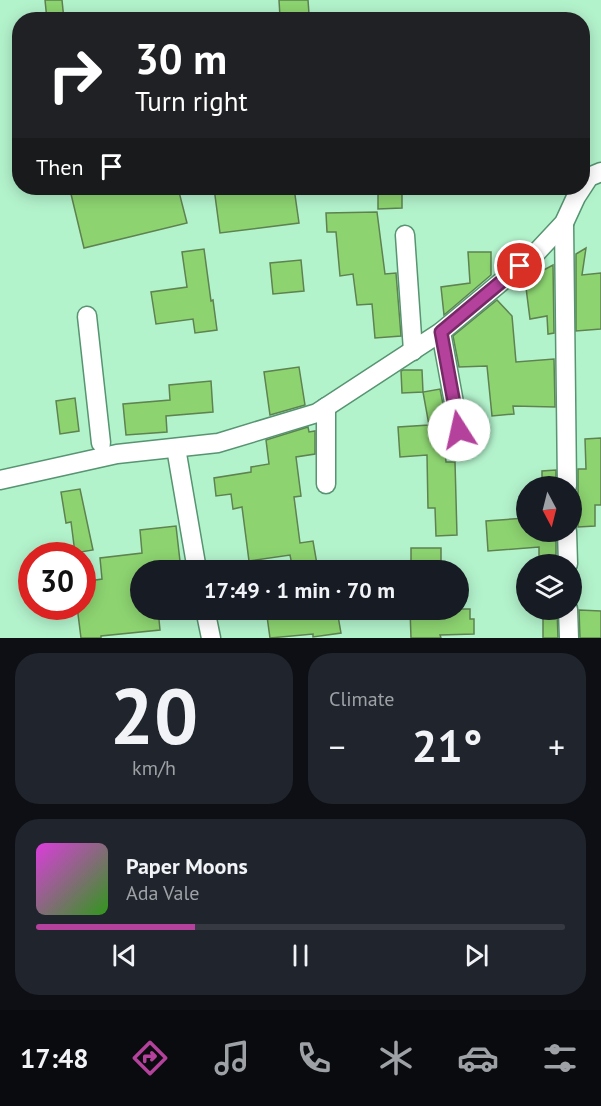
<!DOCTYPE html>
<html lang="en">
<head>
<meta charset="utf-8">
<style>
	:root { --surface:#171b24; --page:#20242c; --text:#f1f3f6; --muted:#9ea1a6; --line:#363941; --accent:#b4419b }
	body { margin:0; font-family:"PT Sans",sans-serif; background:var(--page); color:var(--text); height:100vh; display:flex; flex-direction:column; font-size:22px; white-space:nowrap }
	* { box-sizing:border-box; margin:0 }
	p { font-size:20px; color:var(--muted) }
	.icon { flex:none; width:33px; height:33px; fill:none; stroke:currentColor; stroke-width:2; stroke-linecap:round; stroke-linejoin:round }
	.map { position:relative; height:638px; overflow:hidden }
	.sheet { display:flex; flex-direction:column; gap:15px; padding:15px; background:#0d0f14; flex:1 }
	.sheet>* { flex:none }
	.guide { position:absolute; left:12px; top:12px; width:578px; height:183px; border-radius:24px; box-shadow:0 3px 15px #0003; background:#202124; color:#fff; overflow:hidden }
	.needle { width:39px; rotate:173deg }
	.controls { position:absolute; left:516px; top:476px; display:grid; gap:12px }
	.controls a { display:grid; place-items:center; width:66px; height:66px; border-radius:50%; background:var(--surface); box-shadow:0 3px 15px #0003; font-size:30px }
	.speed { position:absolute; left:18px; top:542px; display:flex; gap:12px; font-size:30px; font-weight:700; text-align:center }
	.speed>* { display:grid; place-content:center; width:78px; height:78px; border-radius:50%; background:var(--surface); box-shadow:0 3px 15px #0003; line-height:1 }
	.speed .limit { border:9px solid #d22; background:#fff; color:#111 }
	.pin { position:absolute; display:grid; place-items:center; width:51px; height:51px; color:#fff; margin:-26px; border:3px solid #fff; border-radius:50%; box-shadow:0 2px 6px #0007 }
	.me { position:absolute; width:66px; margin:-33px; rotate:350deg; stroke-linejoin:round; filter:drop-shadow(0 0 4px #0008) }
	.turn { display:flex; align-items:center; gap:21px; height:126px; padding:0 24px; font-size:27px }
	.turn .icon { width:78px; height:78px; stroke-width:2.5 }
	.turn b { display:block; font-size:42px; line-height:51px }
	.then { display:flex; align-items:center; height:57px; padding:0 24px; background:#0003; gap:12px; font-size:22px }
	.big { font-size:45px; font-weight:700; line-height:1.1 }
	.sheet .card { flex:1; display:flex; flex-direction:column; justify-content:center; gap:9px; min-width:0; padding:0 21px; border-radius:24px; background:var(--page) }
	.sheet .dial { align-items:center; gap:0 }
	.dial b { font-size:78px; line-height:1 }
	.song { display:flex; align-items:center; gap:18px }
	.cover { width:72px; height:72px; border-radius:9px; background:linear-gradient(135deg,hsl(300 70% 55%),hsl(110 70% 35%)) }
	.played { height:6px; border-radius:3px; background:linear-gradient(90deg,var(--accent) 30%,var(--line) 30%) }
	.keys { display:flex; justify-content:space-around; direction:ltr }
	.heat { display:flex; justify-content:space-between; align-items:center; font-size:33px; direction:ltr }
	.sheet .tiles { flex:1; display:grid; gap:15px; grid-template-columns:1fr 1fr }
	.card:last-child { grid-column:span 2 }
	.trip { position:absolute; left:130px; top:560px; width:339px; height:60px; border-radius:30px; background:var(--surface); box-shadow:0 3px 15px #0003; font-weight:700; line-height:60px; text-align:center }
	.tab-bar { display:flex; height:96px; justify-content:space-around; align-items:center; background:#090b0e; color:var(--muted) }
	.tab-bar .icon { width:42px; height:42px }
	.tab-bar .selected { color:var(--accent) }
	.tab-bar b { font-size:27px; color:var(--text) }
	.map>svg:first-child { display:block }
	.building { fill:#8dd471; stroke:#5e8250; stroke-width:1.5 }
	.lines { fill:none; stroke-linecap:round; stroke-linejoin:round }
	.minor-casing { stroke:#579471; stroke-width:21 }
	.minor { stroke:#fff; stroke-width:18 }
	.route-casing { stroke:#752a65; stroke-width:15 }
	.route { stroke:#b4419b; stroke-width:10 }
</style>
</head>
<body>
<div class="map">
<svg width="601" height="638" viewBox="0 0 601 638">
	<rect width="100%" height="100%" fill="#b3f3cc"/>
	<g class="building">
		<path d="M45 0H62L64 20H47Z"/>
		<path d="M279 0H308L309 14 280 17Z"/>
		<path d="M98 188H178L187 223 84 248 71 194Z"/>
		<path d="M214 188H294L299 223 220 233Z"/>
		<path d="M378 190H402V208L378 209Z"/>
		<path d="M377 212 385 274 396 273 401 336 375 338 372 304 357 305 353 274 340 276 336 232H327L326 213Z"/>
		<path d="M586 248 582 275 601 273V329L576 331V254Z"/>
		<path d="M204 249 211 301 213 300 217 330 195 333 193 319 156 324 151 292 187 287 182 252Z"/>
		<path d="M468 252H491V275L444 315 441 287 470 283Z"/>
		<path d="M301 260 304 291 273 294 270 263Z"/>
		<path d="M553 265 554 333 548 334 547 316 530 319 525 280Z"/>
		<path d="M497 300 512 316 516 362 554 359 555 407 513 406 514 414 492 416 487 366 459 367 453 336Z"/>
		<path d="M299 367 305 405 270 415 264 372Z"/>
		<path d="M403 370H422L423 392 402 393 401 371Z"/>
		<path d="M211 381 213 412 166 416 167 432 126 435 123 404 170 400 169 385Z"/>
		<path d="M440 389 444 409 442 410 446 462H455L457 535 436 536 435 508H428L427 455 400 457 398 427 429 425 423 392Z"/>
		<path d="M75 398 79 431 60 434 56 401Z"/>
		<path d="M308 427 309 432 315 431V454L296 457 301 496 294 497 300 543 313 541 318 570H293L290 555 249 561 242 507 233 509 231 494 216 496 214 478 251 472V467L269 464 266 440Z"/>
		<path d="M601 438V505H595V526L578 527V469H586L585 439Z"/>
		<path d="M556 470V486H542V471Z"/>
		<path d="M80 489 93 550 75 553 71 522 66 523 61 492Z"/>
		<path d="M526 518V531H556V555L539 556V547L488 551 486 521Z"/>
		<path d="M176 526 181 570H141V609H158L160 630 101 636V638H81L77 606H82V582L102 579 100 558 142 553 140 530Z"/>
		<rect x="411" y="548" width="30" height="22"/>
		<path d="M266 609H294L295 616 337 610 341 633 313 637V634L270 638Z"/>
		<path d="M410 609H470V619H474V634L440 635 441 638H411Z"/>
		<path d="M543 609H557L558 638H543Z"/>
		<path d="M579 610 601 611V638H580Z"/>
	</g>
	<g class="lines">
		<defs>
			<g id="minor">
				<path d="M564 223 567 486"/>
				<path d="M405 235 413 351"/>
				<path d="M87 316 101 443"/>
				<path d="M441 332 459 430"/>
				<path d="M326 407V484"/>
				<path d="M176 448 197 570"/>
				<path d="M0 480 117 454 218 443 317 413 441 332 536 253 564 223 576 197 589 177 601 172"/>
				<path d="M567 531 568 564"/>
				<path d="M205 609 211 638"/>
				<path d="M568 609 569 638"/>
			</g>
		</defs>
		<use href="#minor" class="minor-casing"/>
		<use href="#minor" class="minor"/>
	</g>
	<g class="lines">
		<defs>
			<path id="route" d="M459 430 441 332 520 266"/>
		</defs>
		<use href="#route" class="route-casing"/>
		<use href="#route" class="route"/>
	</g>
</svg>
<div class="controls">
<a><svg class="needle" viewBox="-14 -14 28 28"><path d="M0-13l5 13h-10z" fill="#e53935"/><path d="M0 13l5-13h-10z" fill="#9ea1a6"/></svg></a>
<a><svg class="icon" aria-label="layers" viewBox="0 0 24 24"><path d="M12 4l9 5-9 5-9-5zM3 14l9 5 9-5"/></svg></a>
</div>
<div class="speed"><div class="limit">30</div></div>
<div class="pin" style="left:520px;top:266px;background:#d93025"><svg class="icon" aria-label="arrive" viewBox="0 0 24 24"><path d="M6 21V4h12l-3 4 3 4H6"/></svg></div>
<svg class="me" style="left:459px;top:430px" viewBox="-20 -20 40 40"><circle r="19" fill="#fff"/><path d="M0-13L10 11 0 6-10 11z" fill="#b4419b"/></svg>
<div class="trip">17:49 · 1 min · 70 m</div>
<div class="guide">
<div class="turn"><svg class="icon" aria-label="right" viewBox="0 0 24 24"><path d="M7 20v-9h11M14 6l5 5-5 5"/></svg><div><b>30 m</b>Turn right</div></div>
<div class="then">Then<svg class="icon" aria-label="arrive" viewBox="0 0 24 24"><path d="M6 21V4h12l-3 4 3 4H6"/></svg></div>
</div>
</div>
<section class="sheet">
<div class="tiles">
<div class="card dial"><b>20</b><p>km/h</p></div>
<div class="card"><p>Climate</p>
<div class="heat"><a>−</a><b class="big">21°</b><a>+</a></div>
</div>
<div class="card">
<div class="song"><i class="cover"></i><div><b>Paper Moons</b><p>Ada Vale</p></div></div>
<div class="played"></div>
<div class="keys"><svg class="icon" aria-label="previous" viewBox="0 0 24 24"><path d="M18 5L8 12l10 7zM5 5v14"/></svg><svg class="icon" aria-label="pause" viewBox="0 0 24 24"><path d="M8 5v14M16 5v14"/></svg><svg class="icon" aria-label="next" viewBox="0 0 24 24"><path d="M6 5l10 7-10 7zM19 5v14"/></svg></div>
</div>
</div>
</section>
<nav class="tab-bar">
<b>17:48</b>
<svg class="icon selected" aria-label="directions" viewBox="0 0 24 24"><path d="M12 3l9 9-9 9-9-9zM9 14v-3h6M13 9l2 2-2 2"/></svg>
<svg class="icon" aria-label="music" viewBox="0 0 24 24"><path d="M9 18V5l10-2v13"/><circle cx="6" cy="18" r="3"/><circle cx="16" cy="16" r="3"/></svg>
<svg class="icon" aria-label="phone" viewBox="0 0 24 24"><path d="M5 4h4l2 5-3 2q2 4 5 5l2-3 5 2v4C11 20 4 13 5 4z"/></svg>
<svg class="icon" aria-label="climate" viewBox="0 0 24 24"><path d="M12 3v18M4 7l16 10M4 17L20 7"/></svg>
<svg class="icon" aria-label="car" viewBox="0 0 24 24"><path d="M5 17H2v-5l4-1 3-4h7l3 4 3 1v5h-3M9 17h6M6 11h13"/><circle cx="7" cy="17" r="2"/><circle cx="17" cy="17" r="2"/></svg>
<svg class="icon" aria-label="filters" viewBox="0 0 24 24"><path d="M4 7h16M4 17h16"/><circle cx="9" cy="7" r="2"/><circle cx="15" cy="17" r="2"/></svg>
</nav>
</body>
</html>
